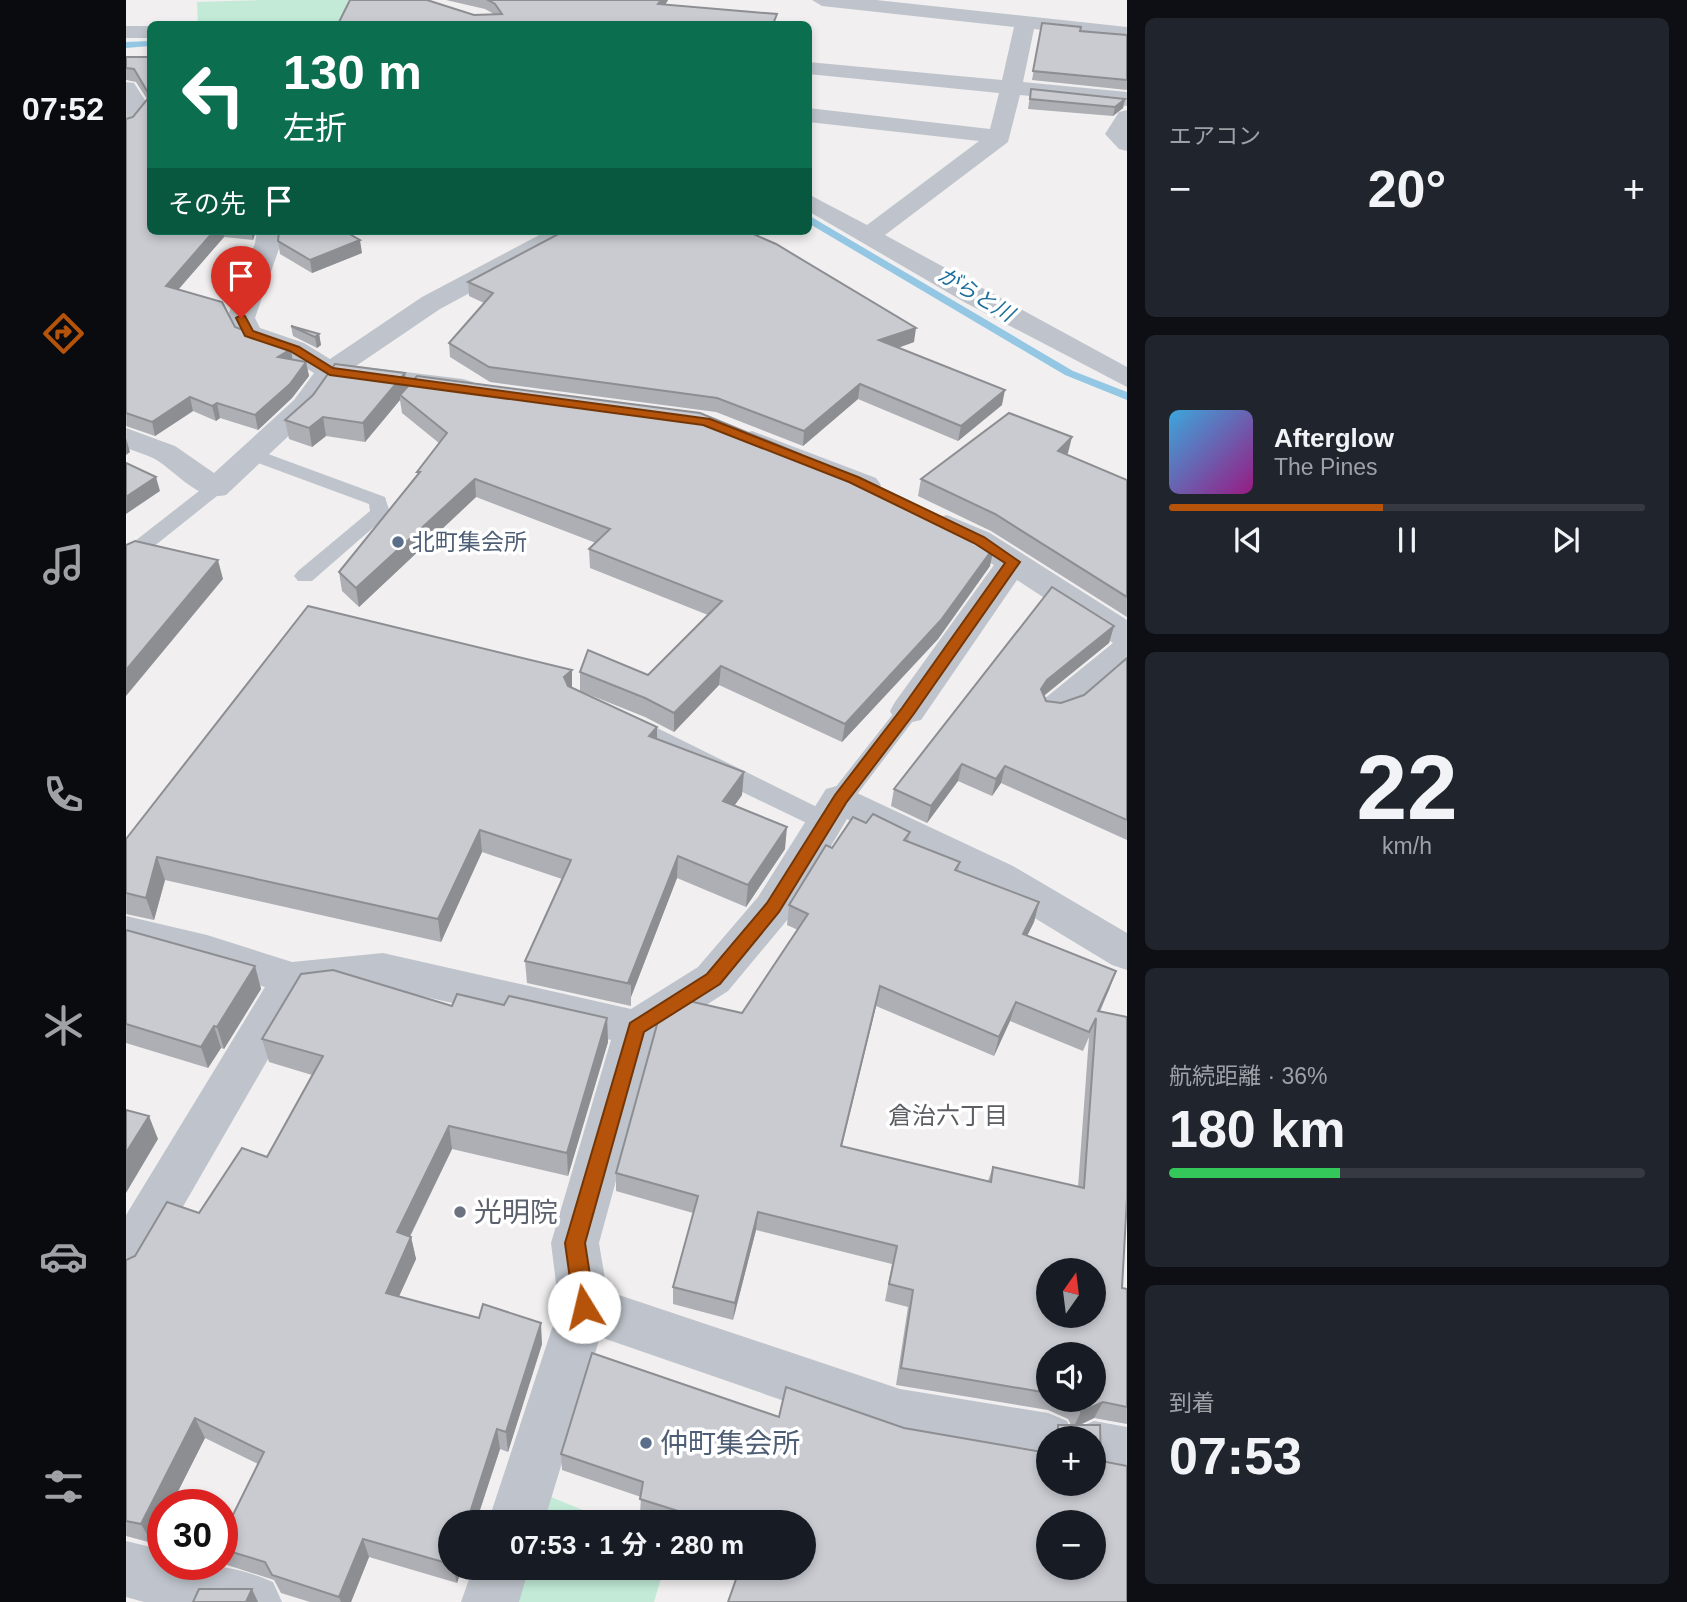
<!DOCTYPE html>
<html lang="ja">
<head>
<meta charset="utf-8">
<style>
	:root { --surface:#171b24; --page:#20242c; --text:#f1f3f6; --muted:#9ea1a6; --line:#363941; --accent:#b45309 }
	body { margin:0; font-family:Helvetica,"Noto Sans JP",sans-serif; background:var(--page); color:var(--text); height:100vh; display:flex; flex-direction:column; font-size:26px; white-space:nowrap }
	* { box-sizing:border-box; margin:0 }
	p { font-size:23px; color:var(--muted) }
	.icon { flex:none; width:38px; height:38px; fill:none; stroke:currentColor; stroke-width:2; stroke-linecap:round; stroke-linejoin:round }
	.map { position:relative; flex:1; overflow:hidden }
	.drawer { display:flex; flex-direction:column; gap:18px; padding:18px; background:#0d0f14; width:560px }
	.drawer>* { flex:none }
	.hud { position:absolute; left:21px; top:21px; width:665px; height:214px; border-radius:10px; box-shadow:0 4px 10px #0003; background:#0b6e4f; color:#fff; overflow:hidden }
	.needle { width:46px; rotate:14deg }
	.fabs { position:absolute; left:910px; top:1258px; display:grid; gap:14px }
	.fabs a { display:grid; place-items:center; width:70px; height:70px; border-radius:50%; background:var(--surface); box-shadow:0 4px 10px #0003; font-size:35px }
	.speed { position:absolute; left:21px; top:1489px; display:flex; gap:14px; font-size:35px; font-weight:700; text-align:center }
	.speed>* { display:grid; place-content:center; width:91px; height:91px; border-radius:50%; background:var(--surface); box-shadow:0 4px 10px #0003; line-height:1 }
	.speed .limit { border:10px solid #d22; background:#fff; color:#111 }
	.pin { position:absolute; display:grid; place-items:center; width:60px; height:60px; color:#fff; margin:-72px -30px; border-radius:50% 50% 50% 0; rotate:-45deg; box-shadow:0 0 7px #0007 }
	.pin .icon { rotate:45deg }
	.me { position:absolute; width:77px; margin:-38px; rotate:351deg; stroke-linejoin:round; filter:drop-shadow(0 0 5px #0008) }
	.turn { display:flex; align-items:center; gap:24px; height:147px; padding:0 21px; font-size:32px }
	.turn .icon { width:91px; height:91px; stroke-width:2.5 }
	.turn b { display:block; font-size:49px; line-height:60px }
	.then { display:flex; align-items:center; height:66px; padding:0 21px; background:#0003; gap:14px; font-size:26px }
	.big { font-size:52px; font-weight:700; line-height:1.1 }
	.drawer .tile { flex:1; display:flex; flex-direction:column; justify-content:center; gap:10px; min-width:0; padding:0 24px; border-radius:10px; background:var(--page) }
	.drawer .dial { align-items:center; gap:0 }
	.dial b { font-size:91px; line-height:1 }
	.song { display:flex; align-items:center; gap:21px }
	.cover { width:84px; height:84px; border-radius:10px; background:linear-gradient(135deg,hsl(200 70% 55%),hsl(310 70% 35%)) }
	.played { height:7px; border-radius:4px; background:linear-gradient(90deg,var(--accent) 45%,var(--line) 45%) }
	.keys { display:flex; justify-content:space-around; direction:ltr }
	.heat { display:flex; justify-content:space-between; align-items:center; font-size:38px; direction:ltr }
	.charge { height:10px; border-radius:5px; background:linear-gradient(90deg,#34c759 36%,var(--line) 0) }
	.trip { position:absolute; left:312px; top:1510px; width:378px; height:70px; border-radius:35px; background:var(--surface); box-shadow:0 4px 10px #0003; font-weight:700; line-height:70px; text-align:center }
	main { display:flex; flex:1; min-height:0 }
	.tab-bar { display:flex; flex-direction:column; width:126px; justify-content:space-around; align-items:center; background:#090b0e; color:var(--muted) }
	.tab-bar .icon { width:49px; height:49px }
	.tab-bar .on { color:var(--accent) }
	.tab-bar b { font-size:32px; color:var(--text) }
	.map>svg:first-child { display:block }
	.green { fill:#c2ead7 }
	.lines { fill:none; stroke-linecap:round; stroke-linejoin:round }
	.stream { fill:#94c7e3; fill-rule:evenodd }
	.service { fill:#bfc4cc; fill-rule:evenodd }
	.minor { fill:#bfc4cc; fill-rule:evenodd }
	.wall { fill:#adafb4; fill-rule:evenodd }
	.shaded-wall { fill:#8d8e92 }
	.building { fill:#c9cbd1; stroke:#8d8e92; stroke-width:2; fill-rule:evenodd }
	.route { fill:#b45309; stroke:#753606; stroke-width:2 }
	.service-dot { fill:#5c6f8a; stroke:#fff; stroke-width:2.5 }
	.worship-dot { fill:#6b7280; stroke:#fff; stroke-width:2.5 }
	.labels { text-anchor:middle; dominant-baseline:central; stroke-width:7; stroke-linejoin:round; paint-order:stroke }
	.far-water-label { font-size:21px; font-style:italic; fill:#1b6f9b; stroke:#fff }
	.service-label { font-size:23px; fill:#4e5e75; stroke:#fff; text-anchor:start }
	.neighbourhood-label { font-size:24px; fill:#5c5e63; stroke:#fff }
	.near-worship-label { font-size:28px; fill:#5b616d; stroke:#fff; text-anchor:start }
	.near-service-label { font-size:28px; fill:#4e5e75; stroke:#fff; text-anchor:start }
</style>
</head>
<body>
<main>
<nav class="tab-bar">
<b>07:52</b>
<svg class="icon on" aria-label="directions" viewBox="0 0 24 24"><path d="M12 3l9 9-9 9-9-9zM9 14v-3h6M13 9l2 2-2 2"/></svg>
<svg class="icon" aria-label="music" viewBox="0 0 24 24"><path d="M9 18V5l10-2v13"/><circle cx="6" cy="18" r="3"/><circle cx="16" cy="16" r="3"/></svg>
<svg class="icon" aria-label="phone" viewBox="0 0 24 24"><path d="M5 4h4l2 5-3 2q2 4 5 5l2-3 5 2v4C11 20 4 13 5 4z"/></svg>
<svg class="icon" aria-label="climate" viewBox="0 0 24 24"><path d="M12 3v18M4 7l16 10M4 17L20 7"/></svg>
<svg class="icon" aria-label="car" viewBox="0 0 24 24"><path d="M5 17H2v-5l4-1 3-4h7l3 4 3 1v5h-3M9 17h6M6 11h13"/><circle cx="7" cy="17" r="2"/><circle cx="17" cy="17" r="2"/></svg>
<svg class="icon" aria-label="filters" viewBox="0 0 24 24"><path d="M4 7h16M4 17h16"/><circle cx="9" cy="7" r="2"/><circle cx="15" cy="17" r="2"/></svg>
</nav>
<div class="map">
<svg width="1001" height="1602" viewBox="0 0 1001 1602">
	<rect width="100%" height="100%" fill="#f1efef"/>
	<g class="green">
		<path d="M137 0H234L214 24H72L71 2Z"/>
		<path d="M420 1495 486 1522H409Z"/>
		<path d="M390 1568H538L528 1602H382Z"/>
	</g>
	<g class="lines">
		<g class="stream">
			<path d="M24 41V46L0 48V42Z"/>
			<path d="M682 215 947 371 1001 392V400L939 375 682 223Z"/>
		</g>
		<g class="service">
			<path d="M123 447 259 497 264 513 186 581H172L168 576 172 571 244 511 243 504 116 457 113 453 116 449Z"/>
			<path d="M89 482 99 488 96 492 7 563 0 564V548L82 484Z"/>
			<path d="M782 703 790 705 794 711 790 717 723 805 714 808 705 805 702 799 705 793 774 705Z"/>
			<path d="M503 714 711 817 714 823 711 829 702 832 693 829 583 776 495 728 491 722 495 716Z"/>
		</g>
		<g class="minor">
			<path d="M686 0H750L1001 27V39L908 29 897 82 1001 92V106L894 95 882 142 759 235 1001 367V387L840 303 682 211V194L741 225 853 141 682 122V108L864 129 873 93 682 74V62L876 80 888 27 696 6Z"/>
			<rect x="0" y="26" width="24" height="12"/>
			<path d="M0 82 8 83 24 108 8 128 0 130Z"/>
			<path d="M1001 110V151L993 149 979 134 993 112Z"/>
			<path d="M131 231H155V243L129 318 134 328 178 343 204 359 296 297 421 231H452L449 236 314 309 230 366 337 379 347 382 351 388 347 394 337 397 211 380 188 412 100 495C71 502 51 471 27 458 18 454 9 451 0 448V428L49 446 88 473 168 400 188 373 158 355 113 339 101 318 129 243Z"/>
			<path d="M626 431 750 478 755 485 750 492 739 494 728 492 615 446 611 440 615 434Z"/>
			<path d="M821 515 864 533 1001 620V668C978 688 949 725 918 717L913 708 918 699 987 643 891 580 795 720 782 723 769 720 764 711 769 702 868 565 810 532 805 525 810 518Z"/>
			<path d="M714 785 887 866 1001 933V970L986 965 859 888 721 819 662 919 602 991 529 1038 473 1243 481 1291 774 1389 922 1413 941 1421 947 1435 949 1429 968 1421 1001 1427V1481L968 1475V1438H922V1467L774 1441 474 1337 418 1522H362L433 1307 425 1243 485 1040 257 987 179 995 17 1276 0 1283V1215L139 987 0 948V916L81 935 166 962 257 953 505 1009 572 967 632 897 700 789Z"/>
			<path d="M0 1541 37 1550V1564C79 1564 108 1565 147 1582L156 1602H18L0 1597Z"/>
			<path d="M347 1568H403L393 1602H335Z"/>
		</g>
	</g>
	<g class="wall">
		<path d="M320 0H542L539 5 651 24 348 15 368 14 359 9Z"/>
		<path d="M916 23 954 31 1001 35V90L906 80Z"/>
		<path d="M0 57H24V231H130L127 240 98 237 52 290 109 327 166 360 180 362 183 376 166 398 132 430 94 418 90 421 67 411 29 436 0 426V119L7 117 21 99 10 82 0 80Z"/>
		<path d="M905 89 999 99 997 108 987 116 902 109Z"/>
		<path d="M153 231H221L236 253 186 273 154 254 152 241Z"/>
		<path d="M633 231V237L788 342 772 348 876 405 832 441 732 399 677 446 590 412 364 382 324 357 323 343 358 303 343 296 342 282Z"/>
		<path d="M165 326 193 334 195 345 191 348 167 336Z"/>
		<path d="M279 373 280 388 674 460 864 566 812 639 716 742 593 685 548 732 519 717 454 691V672L522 675 582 615 464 568 463 549 470 543 350 497 233 607 216 591 213 572 292 475 291 472 313 443 276 413 274 400 239 442 200 436 186 447 163 439 159 420Z"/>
		<path d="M942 453 940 455 1001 480V617L865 531 792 496 795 479Z"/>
		<path d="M988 626 983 643 918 696 920 701 935 703 958 695 1001 658V840L875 783 866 796 832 781 801 823 765 806 768 789Z"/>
		<path d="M446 688 531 739 616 795 608 806 659 849 620 907 551 878 505 997V1006L401 983 399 961 436 879 356 852 315 942 39 880 28 920 0 914V839Z"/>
		<path d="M747 814 784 832 782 841 834 862 832 871 913 902 908 922 901 936 990 971 974 1012 1001 1017V1197L996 1288 1001 1289V1424L968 1418 954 1425H974L975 1461 1001 1466V1602H602L614 1568H677V1522H540L514 1514 515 1497 436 1470 435 1454 466 1353 653 1417 660 1387 778 1428 922 1453V1484H968V1438H926L932 1425H945L942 1419 922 1410 770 1385 782 1307 759 1301 766 1264 630 1230 607 1320 547 1304V1287L567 1213 490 1191V1173L532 1021 563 1001 616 1013 672 930 661 925 663 905 700 845 706 848 727 817 740 823ZM750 1006 868 1056 884 1021 957 1051 963 1037 952 1187 867 1167 862 1181 716 1146ZM922 1270H968V1316H922ZM922 1354H968V1400H922ZM922 1522H968V1568H922Z"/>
		<path d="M0 930 129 966 135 989 98 1049 95 1048 82 1068 0 1043Z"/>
		<path d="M378 1005 481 1018 482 1042 442 1176 326 1149 284 1237H285L290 1259 273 1296 416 1344 382 1452 374 1449 350 1522H324V1568H336L331 1583 243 1557 225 1602H184L155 1593 148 1580 101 1565 96 1557V1537L132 1464 79 1438 26 1543 0 1536V1260L9 1256 73 1213 141 1157 186 1075 143 1062 136 1039 326 1006Z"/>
	</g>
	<g class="shaded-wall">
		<path d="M535 0H542L532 16V4Z"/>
		<path d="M999 99 997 108 987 116 989 107Z"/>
		<path d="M88 231H97L98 237 43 300 40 286Z"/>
		<path d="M125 231H130L127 240Z"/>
		<path d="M629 231H633L632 243 625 233Z"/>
		<path d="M234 240 236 253 186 273 184 260Z"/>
		<path d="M790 328 788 342 751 355 753 340Z"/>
		<path d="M193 334 195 345 191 348 189 337Z"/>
		<path d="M165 349 167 363 152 357Z"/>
		<path d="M180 362 183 376 166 398 132 430 129 415Z"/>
		<path d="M279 373 281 392 274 395V400L239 442 237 423Z"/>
		<path d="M734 384 732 399 677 446 678 431Z"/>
		<path d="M879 390 876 405 832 441 835 426Z"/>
		<path d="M64 397 67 411 29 436 26 422Z"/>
		<path d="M91 403 94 418 90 421 86 406Z"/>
		<path d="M197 417 200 436 186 447 183 428Z"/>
		<path d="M946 437 942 453 928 467 932 451Z"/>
		<path d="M0 438 4 452 0 455Z"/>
		<path d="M30 477 34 491 0 514V497Z"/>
		<path d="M349 479 350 497 233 607 230 588Z"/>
		<path d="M868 547 864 566 812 639 716 742 719 724Z"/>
		<path d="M92 560 97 579 0 696V670Z"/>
		<path d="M988 626 983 643 916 697 915 689 921 680Z"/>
		<path d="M595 666 593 685 548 732V713Z"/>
		<path d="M446 670V692L439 700 438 677Z"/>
		<path d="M531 727V750L523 736Z"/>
		<path d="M836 764 832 781 801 823 805 806Z"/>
		<path d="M879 766 875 783 866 796 870 779Z"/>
		<path d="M618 772 616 795 595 824 597 801Z"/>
		<path d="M661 827 659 849 620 907 622 885Z"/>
		<path d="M354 830 356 852 315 942 312 919Z"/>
		<path d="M552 856 551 878 505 997V984L502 983Z"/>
		<path d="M31 857 39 880 28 920 20 898Z"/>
		<path d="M913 902 908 922 892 954 897 934Z"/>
		<path d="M129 966 135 989 98 1049 91 1027Z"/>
		<path d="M990 971 983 990 969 1021 970 1019Z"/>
		<path d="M754 986 750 1006 711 1164 715 1146Z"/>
		<path d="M890 1002 884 1021 868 1056 873 1037Z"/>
		<path d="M481 1018 482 1042 442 1176 441 1153Z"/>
		<path d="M88 1026 95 1048 82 1068 75 1047Z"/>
		<path d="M23 1116 32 1139 0 1193V1153Z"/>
		<path d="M323 1126 326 1149 275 1254 271 1232Z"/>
		<path d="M632 1212 630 1230 607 1320 609 1303Z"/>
		<path d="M285 1237 290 1259 265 1314 260 1293Z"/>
		<path d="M415 1323 416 1344 382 1452 380 1432Z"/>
		<path d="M977 1402 968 1418 947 1428 955 1412Z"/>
		<path d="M69 1418 79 1438 45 1505H37V1522L26 1543 15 1524Z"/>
		<path d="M371 1429 374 1449 350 1522H341Z"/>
		<path d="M237 1539 243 1557 225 1602H215L213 1597Z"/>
		<path d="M327 1568H336L331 1583Z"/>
		<path d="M126 1589 132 1602H120Z"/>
	</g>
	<g class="building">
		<path d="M224 0H301L348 15 376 14 369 4 362 0H535L532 4 651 14 647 24H212Z"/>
		<path d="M916 23 955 27 954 31 1001 35V80L907 71Z"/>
		<path d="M0 57H24V231H88L40 286 96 302 109 327 165 349 152 357 180 362 164 384 129 415 91 403 86 406 64 397 26 422 0 413V119L7 117 24 96 8 69 0 68Z"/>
		<path d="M905 89 999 99 989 107 904 99Z"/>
		<path d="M153 231H218L234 240 184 260 152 241Z"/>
		<path d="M438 231H629L625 233 650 244 790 328 753 340 879 390 835 426 734 384 678 431 591 398 363 367 323 343 367 293 342 282Z"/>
		<path d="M165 326 193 334 189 337Z"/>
		<path d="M209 364 279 373 237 423 197 417 183 428 159 420 187 395Z"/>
		<path d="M291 376 574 413 674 454 669 459 734 478 844 531 868 547 815 620 719 724 595 666 548 713 519 698 454 672 462 650 522 675 596 601 463 549 484 529 349 479 230 588 213 572 294 472H291L321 433 274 395Z"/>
		<path d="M883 413 946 437 932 451 1001 480V597L869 514 795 479Z"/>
		<path d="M0 463 30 477 0 497Z"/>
		<path d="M9 541 92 560 0 670V545Z"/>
		<path d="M926 587 988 626 921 680 915 689 920 701 935 703 958 695 1001 658V820L879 766 870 779 836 764 805 806 768 789Z"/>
		<path d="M182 606 446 670 438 677 442 686 531 727 523 736 618 772 597 801 661 827 622 885 552 856 502 983 505 984 399 961 445 860 354 830 312 919 31 857 20 898 0 893V839Z"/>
		<path d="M747 814 784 832 778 840 834 862 829 870 913 902 897 934 990 971 972 1011 1001 1017V1198L996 1288 1001 1289V1407L977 1402 955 1412 950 1402 944 1400H968V1354H922V1393L775 1368 787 1290 763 1284 771 1246 632 1212 609 1303 547 1287 572 1196 490 1173 532 1021 563 1001 616 1013 682 914 663 905 700 845 706 848 727 817 740 823ZM754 986 873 1037 890 1002 963 1032 970 1018 958 1188 867 1167 865 1182 715 1146ZM922 1270H968V1316H922Z"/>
		<path d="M0 930 129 966 91 1027 88 1026 75 1047 0 1024Z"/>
		<path d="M207 970 326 1006 331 994 378 1005 383 996 481 1018 441 1153 323 1126 271 1232 285 1237 260 1293 353 1318 357 1304 415 1323 380 1432 371 1429 341 1522H324V1564L237 1539 213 1597 146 1575 139 1562 96 1549V1537L138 1452 69 1418 15 1524 0 1521V1260L9 1256 41 1202 73 1213 116 1148 141 1157 197 1056 136 1039 175 974Z"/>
		<path d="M0 1110 23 1116 0 1153Z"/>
		<path d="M466 1353 653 1417 660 1387 778 1428 922 1453V1484H968V1438H932V1425H974L975 1461 1001 1466V1602H602L614 1568H677V1522H587L514 1499 517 1482 435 1454ZM922 1522H968V1568H922Z"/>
		<path d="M73 1589H126L120 1602H67Z"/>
	</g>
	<path class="route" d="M115 315 119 316 127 331 173 347 207 368 584 419 732 477 858 537 894 562 787 715 720 803 653 912 594 984 518 1032 459 1243 469 1307 466 1314 458 1317 451 1314 448 1307 439 1243 504 1023 581 974 641 903 709 795 776 708 879 563 848 543 723 482 577 425 204 375 164 351 119 336 110 318Z"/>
	<g class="service-dot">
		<circle cx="272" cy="542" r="7"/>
		<circle cx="520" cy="1443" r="7"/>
	</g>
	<circle class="worship-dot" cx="334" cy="1212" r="7"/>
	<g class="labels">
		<g class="far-water-label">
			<text transform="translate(850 294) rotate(31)">がらと川</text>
		</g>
		<g class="service-label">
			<text x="286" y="542">北町集会所</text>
		</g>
		<g class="neighbourhood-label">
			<text x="822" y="1115">倉治六丁目</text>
		</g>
		<g class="near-worship-label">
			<text x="348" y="1212">光明院</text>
		</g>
		<g class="near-service-label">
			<text x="534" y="1443">仲町集会所</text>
		</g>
	</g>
</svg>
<div class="fabs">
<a><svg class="needle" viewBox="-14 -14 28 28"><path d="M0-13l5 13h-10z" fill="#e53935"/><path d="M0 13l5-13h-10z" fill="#9ea1a6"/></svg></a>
<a><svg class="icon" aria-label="sound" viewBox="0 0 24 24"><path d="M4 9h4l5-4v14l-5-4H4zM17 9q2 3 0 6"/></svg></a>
<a>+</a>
<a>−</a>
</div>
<div class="speed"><div class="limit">30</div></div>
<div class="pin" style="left:115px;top:318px;background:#d93025"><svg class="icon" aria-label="arrive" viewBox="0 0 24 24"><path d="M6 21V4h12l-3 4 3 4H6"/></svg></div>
<svg class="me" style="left:458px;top:1307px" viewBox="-20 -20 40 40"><circle r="19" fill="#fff"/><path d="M0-13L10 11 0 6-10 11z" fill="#b45309"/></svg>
<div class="trip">07:53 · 1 分 · 280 m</div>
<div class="hud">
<div class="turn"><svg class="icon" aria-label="left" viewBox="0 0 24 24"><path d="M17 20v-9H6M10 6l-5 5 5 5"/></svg><div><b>130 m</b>左折</div></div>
<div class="then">その先<svg class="icon" aria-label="arrive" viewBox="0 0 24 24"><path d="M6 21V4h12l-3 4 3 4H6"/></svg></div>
</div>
</div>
<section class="drawer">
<div class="tile"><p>エアコン</p>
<div class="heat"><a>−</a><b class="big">20°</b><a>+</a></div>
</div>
<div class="tile">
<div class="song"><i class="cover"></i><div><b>Afterglow</b><p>The Pines</p></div></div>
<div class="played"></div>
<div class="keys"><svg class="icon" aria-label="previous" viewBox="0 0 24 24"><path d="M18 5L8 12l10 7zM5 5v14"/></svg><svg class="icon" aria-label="pause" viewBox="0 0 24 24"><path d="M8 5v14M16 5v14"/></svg><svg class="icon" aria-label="next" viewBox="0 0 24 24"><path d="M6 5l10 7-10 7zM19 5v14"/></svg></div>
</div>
<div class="tile dial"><b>22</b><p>km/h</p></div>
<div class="tile"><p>航続距離 · 36%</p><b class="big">180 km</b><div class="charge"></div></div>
<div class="tile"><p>到着</p><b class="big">07:53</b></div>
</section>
</main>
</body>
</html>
